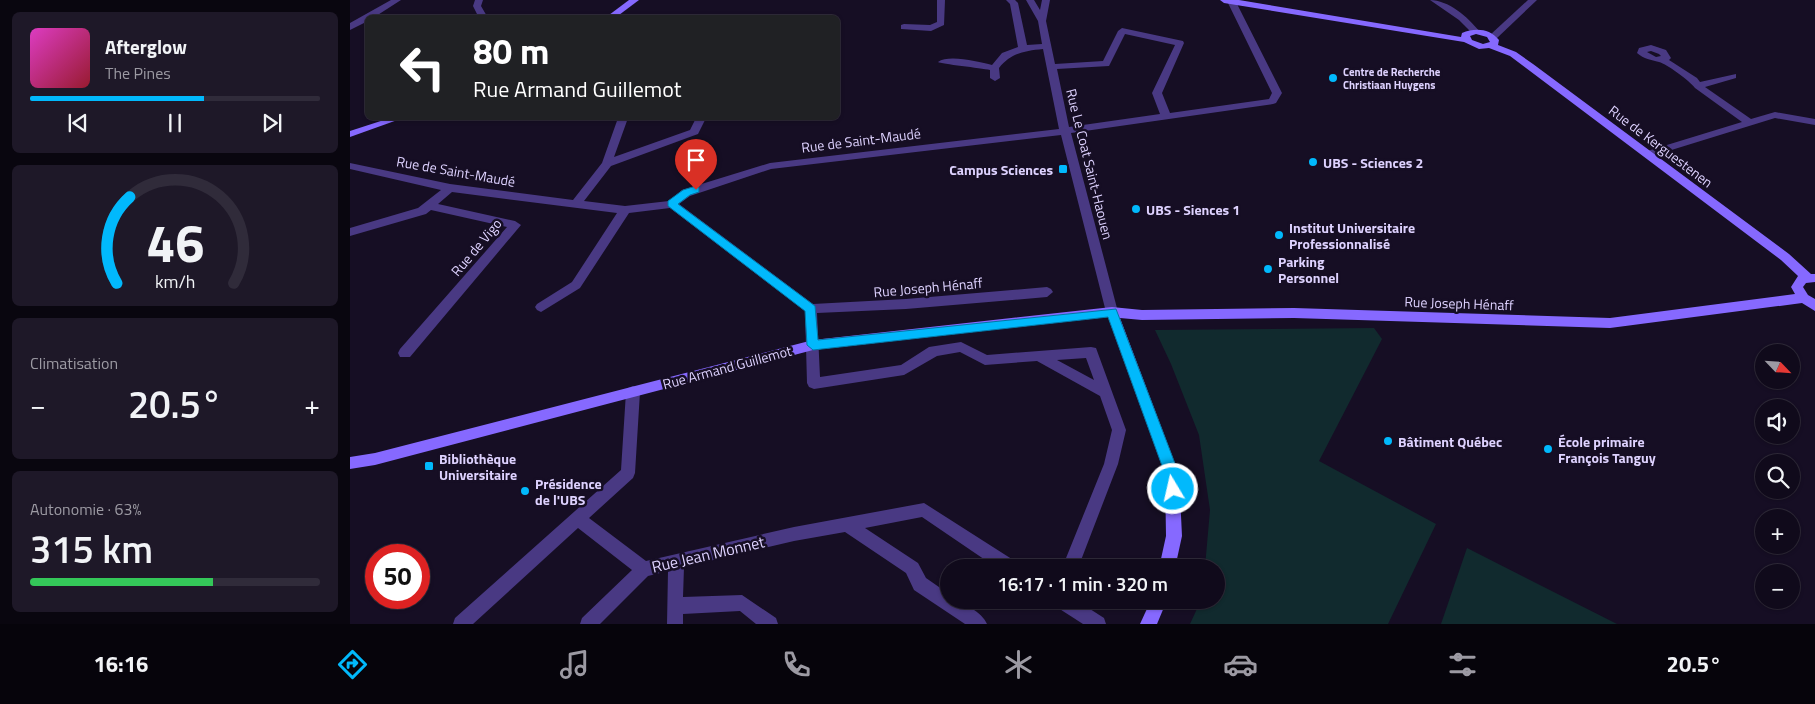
<!DOCTYPE html>
<html lang="fr">
<head>
<meta charset="utf-8">
<style>
	:root { --surface:#100a1b; --page:#1e1828; --text:#f1f3f6; --muted:#9c9aa3; --line:#302b3a; --accent:#01b9fc }
	body { margin:0; font-family:"Titillium Web",sans-serif; background:var(--page); color:var(--text); height:100vh; display:flex; flex-direction:column; font-size:19px; white-space:nowrap }
	* { box-sizing:border-box; margin:0 }
	p { font-size:16px; color:var(--muted) }
	.icon { flex:none; width:28px; height:28px; fill:none; stroke:currentColor; stroke-width:2; stroke-linecap:round; stroke-linejoin:round }
	.map { position:relative; flex:1; overflow:hidden }
	.panel { display:flex; flex-direction:column; gap:12px; padding:12px; background:#09060f; width:350px }
	.panel>* { flex:none }
	.hud { position:absolute; left:15px; top:15px; width:475px; height:105px; border-radius:8px; box-shadow:0 1px 4px #0004,0 0 0 1px var(--line); background:#202124; color:#fff; overflow:hidden }
	.needle { width:32px; rotate:115deg }
	.buttons { position:absolute; left:1405px; top:344px; display:grid; gap:10px }
	.buttons a { display:grid; place-items:center; width:45px; height:45px; border-radius:50%; background:var(--surface); box-shadow:0 1px 4px #0004,0 0 0 1px var(--line); font-size:25px }
	.speed { position:absolute; left:15px; top:544px; display:flex; gap:10px; font-size:25px; font-weight:700; text-align:center }
	.speed>* { display:grid; place-content:center; width:65px; height:65px; border-radius:50%; background:var(--surface); box-shadow:0 1px 4px #0004,0 0 0 1px var(--line); line-height:1 }
	.speed .limit { border:8px solid #d22; background:#fff; color:#111 }
	.pin { position:absolute; display:grid; place-items:center; width:42px; height:42px; color:#fff; margin:-51px -21px; border-radius:50% 50% 50% 0; rotate:-45deg; box-shadow:0 0 5px #0007 }
	.pin .icon { rotate:45deg }
	.me { position:absolute; width:55px; margin:-28px; rotate:351deg; stroke-linejoin:round; filter:drop-shadow(0 0 4px #0008) }
	.turn { display:flex; align-items:center; gap:18px; height:105px; padding:0 25px; font-size:22px }
	.turn .icon { width:65px; height:65px; stroke-width:2.5 }
	.turn b { display:block; font-size:35px; line-height:42px }
	.big { font-size:38px; font-weight:600; line-height:1.1 }
	.panel .tile { flex:1; display:flex; flex-direction:column; justify-content:center; gap:8px; min-width:0; padding:0 18px; border-radius:8px; background:var(--page) }
	.panel .dial { align-items:center; gap:0 }
	.dial svg { height:130px; overflow:visible; fill:none; stroke:var(--line); stroke-width:7; stroke-linecap:round; text-anchor:middle }
	.dial text { fill:var(--text); stroke:none }
	.song { display:flex; align-items:center; gap:15px }
	.cover { width:60px; height:60px; border-radius:8px; background:linear-gradient(135deg,hsl(310 70% 55%),hsl(350 70% 35%)) }
	.played { height:5px; border-radius:2px; background:linear-gradient(90deg,var(--accent) 60%,var(--line) 60%) }
	.keys { display:flex; justify-content:space-around; direction:ltr }
	.heat { display:flex; justify-content:space-between; align-items:center; font-size:28px; direction:ltr }
	.charge { height:8px; border-radius:4px; background:linear-gradient(90deg,#34c759 63%,var(--line) 0) }
	.trip { position:absolute; left:590px; top:559px; width:285px; height:50px; border-radius:25px; background:var(--surface); box-shadow:0 1px 4px #0004,0 0 0 1px var(--line); font-weight:600; line-height:50px; text-align:center }
	.menu { display:flex; height:80px; justify-content:space-around; align-items:center; background:#06040b; color:var(--muted) }
	.menu .icon { width:35px; height:35px }
	.menu .current { color:var(--accent) }
	.menu b { font-size:22px; color:var(--text) }
	main { display:flex; flex:1; min-height:0 }
	.map>svg:first-child { display:block }
	.green { fill:#112a2e }
	.lines { fill:none; stroke-linecap:round; stroke-linejoin:round }
	.street { fill:#493983; fill-rule:evenodd }
	.secondary { fill:#8669ff; fill-rule:evenodd }
	.route { fill:#01b9fc; stroke:#0178a4 }
	.poi-dot { fill:#01b9fc; stroke:#160e24; stroke-width:2 }
	.labels { text-anchor:middle; dominant-baseline:central; stroke-width:5; stroke-linejoin:round; paint-order:stroke }
	.far-poi-label { font-size:11px; font-weight:bold; fill:#ded2ff; stroke:#160e24; text-anchor:start }
	.street-label { font-size:14px; fill:#ded2ff; stroke:#160e24 }
	.poi-label { font-size:14px; font-weight:bold; fill:#ded2ff; stroke:#160e24; text-anchor:start }
	.near-street-label { font-size:16px; fill:#ded2ff; stroke:#160e24 }
</style>
</head>
<body>
<main>
<section class="panel">
<div class="tile">
<div class="song"><i class="cover"></i><div><b>Afterglow</b><p>The Pines</p></div></div>
<div class="played"></div>
<div class="keys"><svg class="icon" aria-label="previous" viewBox="0 0 24 24"><path d="M18 5L8 12l10 7zM5 5v14"/></svg><svg class="icon" aria-label="pause" viewBox="0 0 24 24"><path d="M8 5v14M16 5v14"/></svg><svg class="icon" aria-label="next" viewBox="0 0 24 24"><path d="M6 5l10 7-10 7zM19 5v14"/></svg></div>
</div>
<div class="tile dial"><svg viewBox="0 0 100 80">
<path d="M14 69A42 42 0 1 1 86 69"/>
<path d="M14 69A42 42 0 0 1 22 16" stroke="#01b9fc"/>
<text x="50" y="56" font-size="32" font-weight="700">46</text>
<text x="50" y="72" font-size="11">km/h</text>
</svg></div>
<div class="tile"><p>Climatisation</p>
<div class="heat"><a>−</a><b class="big">20.5°</b><a>+</a></div>
</div>
<div class="tile"><p>Autonomie · 63%</p><b class="big">315 km</b><div class="charge"></div></div>
</section>
<div class="map">
<svg width="1465" height="624" viewBox="0 0 1465 624">
	<rect width="100%" height="100%" fill="#160e24"/>
	<g class="green">
		<path d="M1024 328 1032 339 969 461 1086 524 1038 624H840L851 600H866V568L855 567 860 510 849 435 821 364 805 330Z"/>
		<path d="M1117 548 1267 624H1091Z"/>
	</g>
	<g class="lines">
		<g class="street">
			<path d="M41 0H51L23 18H18V21L0 30V23Z"/>
			<path d="M125 0H133L131 6 138 18H129L123 6Z"/>
			<path d="M587 0H595L594 25 581 31 551 29V25L554 24 580 25 587 22Z"/>
			<path d="M656 0H665L668 3 677 45 692 44 688 21 676 0H684L690 10 692 0H700L696 21 705 64 753 61 768 31 772 28 833 41 834 43 812 93 820 113 919 99 922 93 877 1 885 0 932 93 926 103 923 104 721 133 768 312 766 315H758L756 312 711 135 421 169 340 196 329 204 463 304 556 299 697 287 701 289 703 292 697 297 556 309 467 313 470 377 551 365 579 347 611 342 637 355 741 347 746 348 776 430 768 464 728 568H712L754 464 762 430 750 396 687 361 635 365 610 352 587 356 554 375 464 389 459 387 457 383 455 311 320 208 279 213 230 288 191 312 187 310 185 307 187 304 222 282 267 213 102 192 88 204 165 221 171 225 60 357H50L48 353 50 349 157 227 81 210 76 214 0 236V228L68 208 91 190 0 169V163L100 184 223 200 252 163 268 118H278L264 157 340 130 346 118H356L348 134 261 166 234 201 275 206 319 201 332 190 420 163 709 129 693 49C674 51 661 53 649 68L650 78 645 81 640 78V70C631 68 591 64 588 62 599 54 629 62 642 65L652 53 668 47 660 4ZM775 34 825 45 802 93 810 114 719 127 707 69 759 66ZM736 358 744 380 707 360Z"/>
			<path d="M1080 0C1098 0 1118 17 1129 31L1122 33 1109 20Z"/>
			<path d="M1178 0H1187L1146 39H1140V35Z"/>
			<path d="M1301 45 1316 50 1321 58 1319 60 1347 78 1350 82 1386 74V78L1355 87 1401 119 1425 112 1465 119V125L1425 118 1302 156H1294V152L1392 122 1345 88C1340 81 1317 64 1309 62 1301 60 1294 59 1287 53L1289 48ZM1301 51 1309 54 1311 56 1306 57 1297 52Z"/>
			<path d="M283 386 288 388 290 392 285 473 283 478 239 518 296 561 444 527 574 503 668 563 670 568H647L572 517 515 528 568 563 576 578 599 594V600C611 600 633 613 637 624H615L564 590 556 573 495 532 444 541 334 567 333 597 392 595 426 618 428 624H406L390 611 333 614V624H317L318 571 298 576 250 624H230L232 618 282 570 228 528 123 624H103L105 618 271 470 276 392 278 388Z"/>
			<path d="M703 600H726L754 618 756 624H733L705 606Z"/>
		</g>
		<g class="secondary">
			<path d="M279 0H289L265 18H255Z"/>
			<path d="M870 0H889L1111 37 1112 33C1125 28 1139 28 1149 40L1148 45 1166 52 1183 64 1439 254 1461 274H1465V282L1456 283 1453 287 1458 295 1465 299V311L1452 303 1260 328 944 318 792 320 770 318 829 474 832 536 825 568H809L816 536 815 474 758 317 463 350 25 465 0 469V457L25 453 463 340 762 307 792 310 944 308 1260 318 1445 294 1441 287 1448 276 1431 260 1160 56 1139 48 1129 49 1114 42 874 3ZM1126 34 1137 37 1140 42 1133 44 1122 40 1120 36Z"/>
			<path d="M40 118H53L0 137V131Z"/>
			<path d="M801 600H817L807 624H790Z"/>
		</g>
	</g>
	<path class="route" d="M346 186 349 187V192L340 195 328 204 465 306 468 340 766 309 829 474 827 493 823 495 818 493 815 474 758 317 463 350 457 345 455 311 318 206V201L333 190Z"/>
	<g class="poi-dot">
		<circle cx="983" cy="78" r="5"/>
		<circle cx="963" cy="162" r="5"/>
		<rect x="708" y="164" width="10" height="10" rx="2.5"/>
		<circle cx="786" cy="209" r="5"/>
		<circle cx="929" cy="235" r="5"/>
		<circle cx="918" cy="269" r="5"/>
		<circle cx="1038" cy="441" r="5"/>
		<circle cx="1198" cy="449" r="5"/>
		<rect x="74" y="461" width="10" height="10" rx="2.5"/>
		<circle cx="175" cy="491" r="5"/>
	</g>
	<g class="labels">
		<g class="far-poi-label">
			<text x="993" y="72">Centre de Recherche<tspan x="993" dy="13">Christiaan Huygens</tspan></text>
		</g>
		<g class="street-label">
			<text transform="translate(511 140) rotate(-7)">Rue de Saint-Maudé</text>
			<text transform="translate(1311 146) rotate(37)">Rue de Kerguestenen</text>
			<text transform="translate(740 164) rotate(76)">Rue Le Coat Saint-Haouen</text>
			<text transform="translate(106 171) rotate(10)">Rue de Saint-Maudé</text>
			<text transform="translate(126 247) rotate(-50)">Rue de Vigo</text>
			<text transform="translate(578 287) rotate(-5)">Rue Joseph Hénaff</text>
			<text transform="translate(1109 303) rotate(2)">Rue Joseph Hénaff</text>
			<text transform="translate(377 367) rotate(-15)">Rue Armand Guillemot</text>
		</g>
		<g class="poi-label">
			<text x="973" y="162">UBS - Sciences 2</text>
			<text x="703" y="169" text-anchor="end">Campus Sciences</text>
			<text x="796" y="209">UBS - Siences 1</text>
			<text x="939" y="227">Institut Universitaire<tspan x="939" dy="16">Professionnalisé</tspan></text>
			<text x="928" y="261">Parking<tspan x="928" dy="16">Personnel</tspan></text>
			<text x="1048" y="441">Bâtiment Québec</text>
			<text x="1208" y="441">École primaire<tspan x="1208" dy="16">François Tanguy</tspan></text>
			<text x="89" y="458">Bibliothèque<tspan x="89" dy="16">Universitaire</tspan></text>
			<text x="185" y="483">Présidence<tspan x="185" dy="16">de l'UBS</tspan></text>
		</g>
		<g class="near-street-label">
			<text transform="translate(358 554) rotate(-13)">Rue Jean Monnet</text>
		</g>
	</g>
</svg>
<div class="buttons">
<a><svg class="needle" viewBox="-14 -14 28 28"><path d="M0-13l5 13h-10z" fill="#e53935"/><path d="M0 13l5-13h-10z" fill="#9c9aa3"/></svg></a>
<a><svg class="icon" aria-label="sound" viewBox="0 0 24 24"><path d="M4 9h4l5-4v14l-5-4H4zM17 9q2 3 0 6"/></svg></a>
<a><svg class="icon" aria-label="search" viewBox="0 0 24 24"><circle cx="10" cy="10" r="6"/><path d="M15 15l6 6"/></svg></a>
<a>+</a>
<a>−</a>
</div>
<div class="speed"><div class="limit">50</div></div>
<div class="pin" style="left:346px;top:190px;background:#d93025"><svg class="icon" aria-label="arrive" viewBox="0 0 24 24"><path d="M6 21V4h12l-3 4 3 4H6"/></svg></div>
<svg class="me" style="left:823px;top:489px" viewBox="-20 -20 40 40"><circle r="17" fill="#01b9fc" stroke="#fff" stroke-width="3"/><path d="M0-11L8 9 0 5-8 9z" fill="#fff"/></svg>
<div class="trip">16:17 · 1 min · 320 m</div>
<div class="hud">
<div class="turn"><svg class="icon" aria-label="left" viewBox="0 0 24 24"><path d="M17 20v-9H6M10 6l-5 5 5 5"/></svg><div><b>80 m</b>Rue Armand Guillemot</div></div>
</div>
</div>
</main>
<nav class="menu">
<b>16:16</b>
<svg class="icon current" aria-label="directions" viewBox="0 0 24 24"><path d="M12 3l9 9-9 9-9-9zM9 14v-3h6M13 9l2 2-2 2"/></svg>
<svg class="icon" aria-label="music" viewBox="0 0 24 24"><path d="M9 18V5l10-2v13"/><circle cx="6" cy="18" r="3"/><circle cx="16" cy="16" r="3"/></svg>
<svg class="icon" aria-label="phone" viewBox="0 0 24 24"><path d="M5 4h4l2 5-3 2q2 4 5 5l2-3 5 2v4C11 20 4 13 5 4z"/></svg>
<svg class="icon" aria-label="climate" viewBox="0 0 24 24"><path d="M12 3v18M4 7l16 10M4 17L20 7"/></svg>
<svg class="icon" aria-label="car" viewBox="0 0 24 24"><path d="M5 17H2v-5l4-1 3-4h7l3 4 3 1v5h-3M9 17h6M6 11h13"/><circle cx="7" cy="17" r="2"/><circle cx="17" cy="17" r="2"/></svg>
<svg class="icon" aria-label="filters" viewBox="0 0 24 24"><path d="M4 7h16M4 17h16"/><circle cx="9" cy="7" r="2"/><circle cx="15" cy="17" r="2"/></svg>
<b>20.5°</b>
</nav>
</body>
</html>
